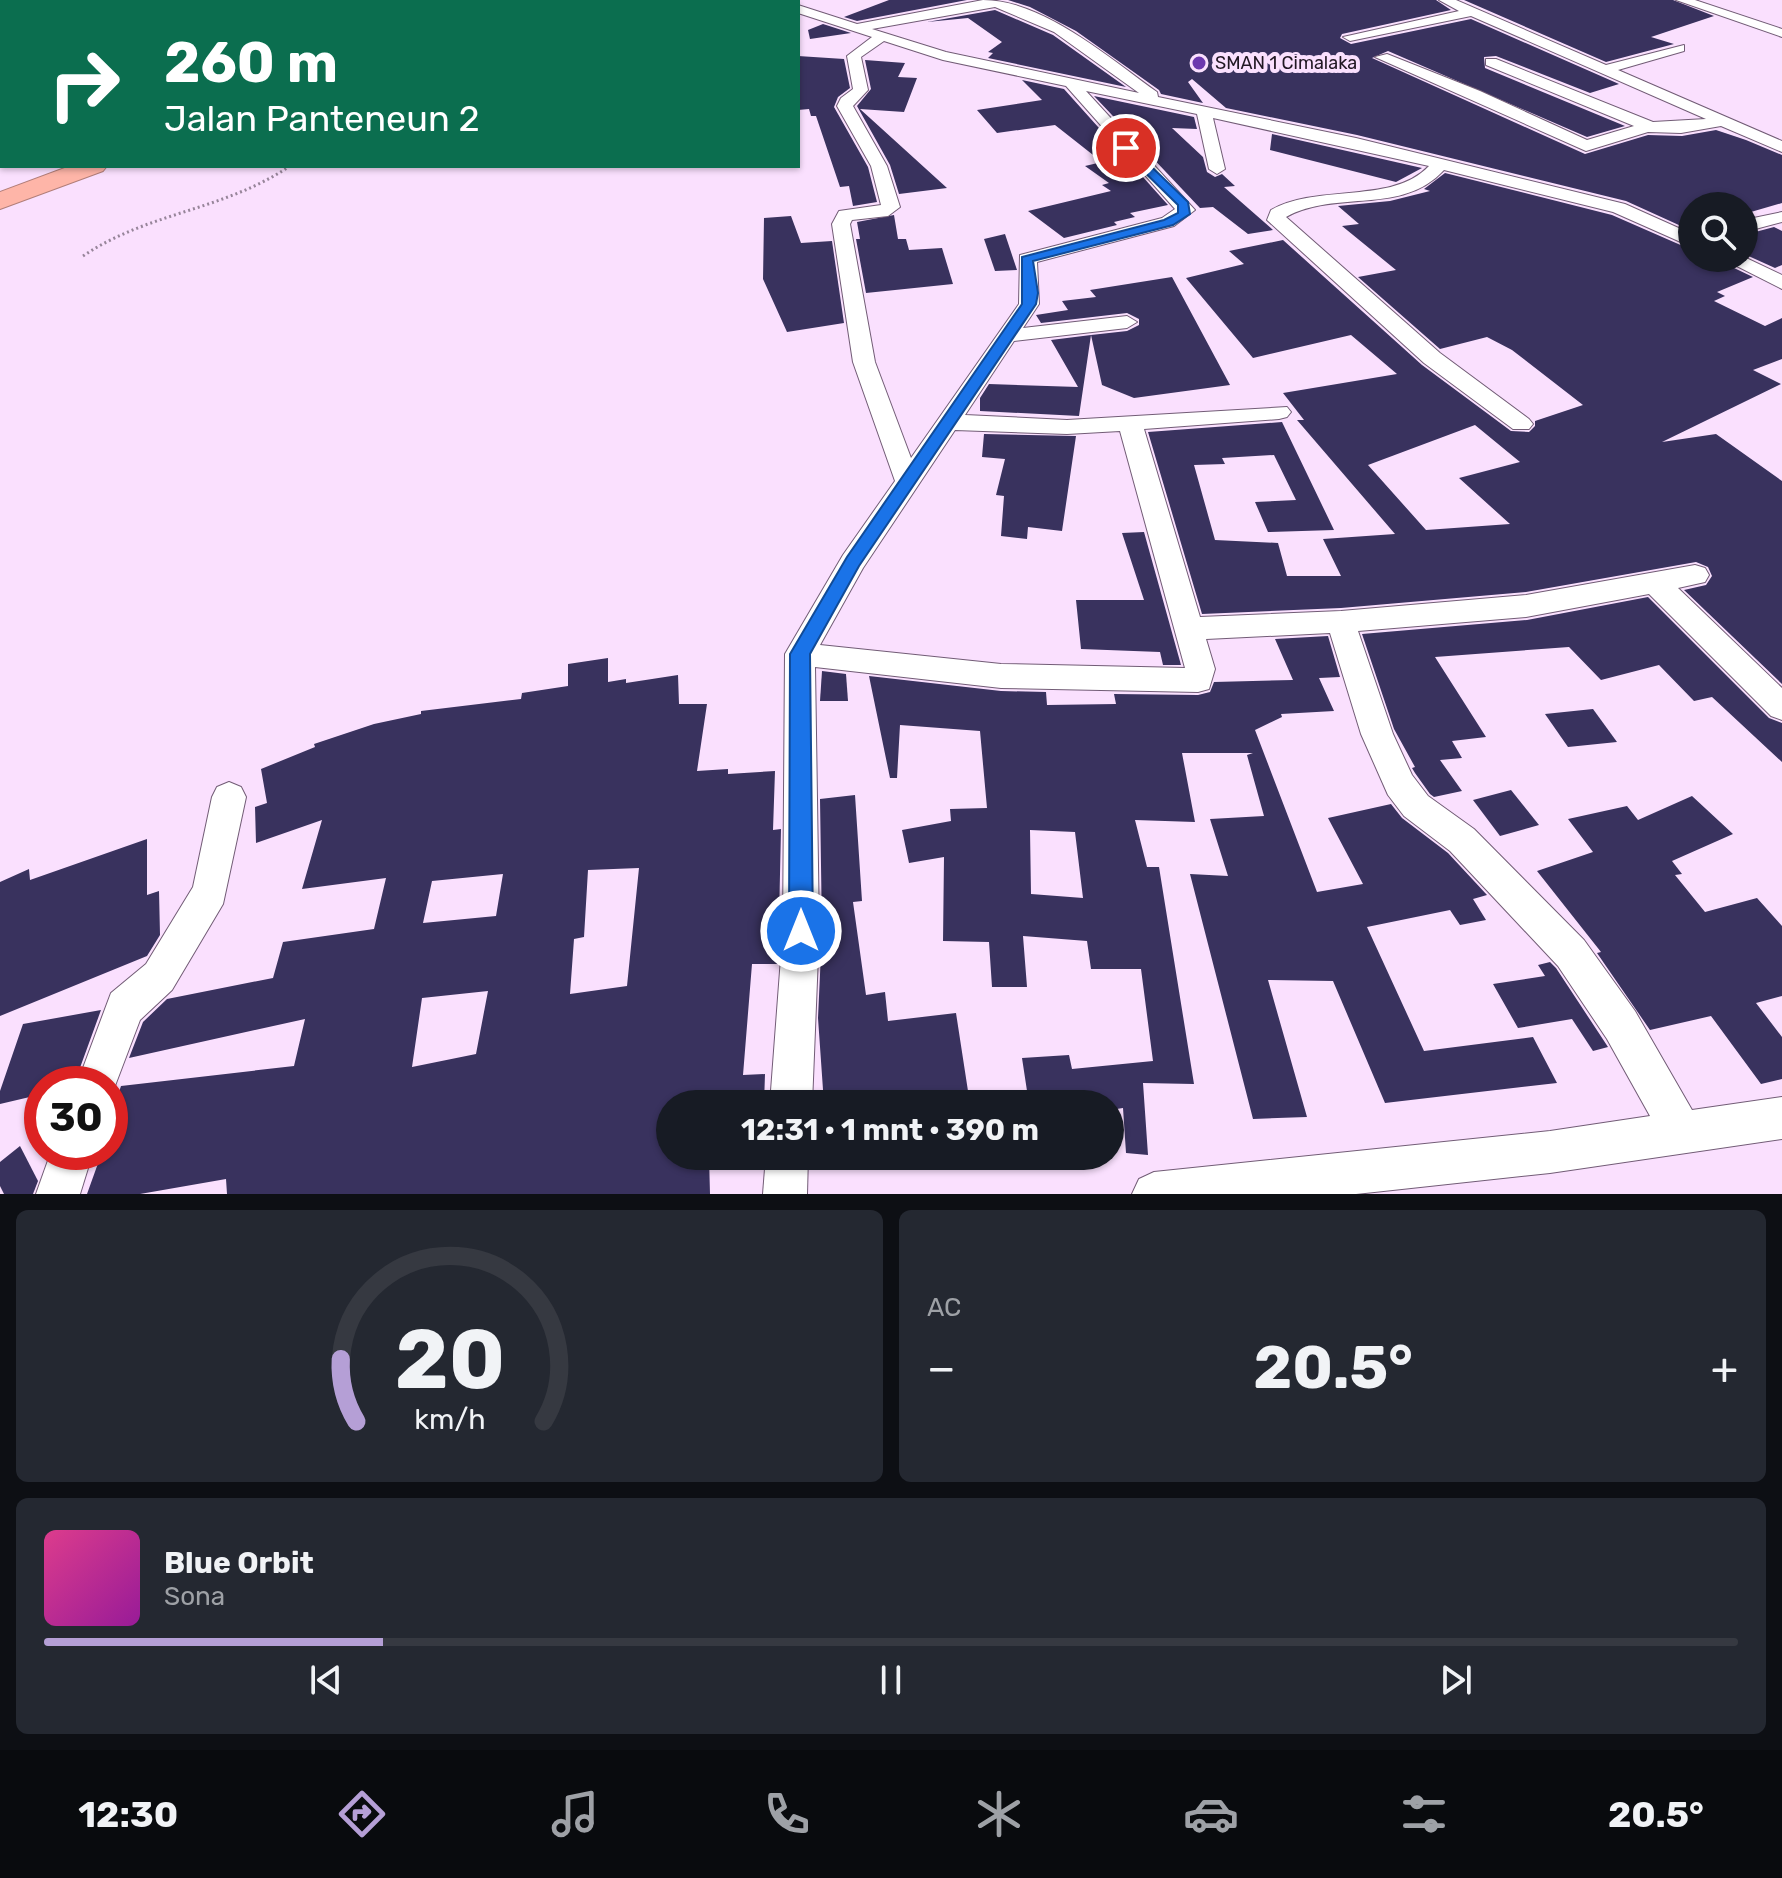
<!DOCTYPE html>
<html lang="id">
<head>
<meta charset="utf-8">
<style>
	:root { --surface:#171b24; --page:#242831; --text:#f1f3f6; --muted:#9ea1a6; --line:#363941; --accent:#b59fd6 }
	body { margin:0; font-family:Rubik,sans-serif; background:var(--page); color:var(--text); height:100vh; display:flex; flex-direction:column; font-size:30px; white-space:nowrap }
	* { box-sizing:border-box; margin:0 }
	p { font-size:26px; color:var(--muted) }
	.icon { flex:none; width:44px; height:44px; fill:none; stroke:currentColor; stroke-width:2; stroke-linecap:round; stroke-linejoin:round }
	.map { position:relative; height:1194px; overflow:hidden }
	.panel { display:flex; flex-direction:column; gap:16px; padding:16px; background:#0d0f14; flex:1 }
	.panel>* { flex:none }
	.banner { position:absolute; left:0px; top:0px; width:800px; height:168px; box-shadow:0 2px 6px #0004; background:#0b6e4f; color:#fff; overflow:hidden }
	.tools { position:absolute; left:1678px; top:192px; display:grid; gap:16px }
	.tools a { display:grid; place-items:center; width:80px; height:80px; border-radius:50%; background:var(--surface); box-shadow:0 2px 6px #0004; font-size:40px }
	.speed { position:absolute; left:24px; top:1066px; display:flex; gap:16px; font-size:40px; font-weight:700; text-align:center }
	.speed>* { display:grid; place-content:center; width:104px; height:104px; border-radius:50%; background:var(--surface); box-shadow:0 2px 6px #0004; line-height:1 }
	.speed .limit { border:12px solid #d22; background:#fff; color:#111 }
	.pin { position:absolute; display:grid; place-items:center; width:68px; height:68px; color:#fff; margin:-34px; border:4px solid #fff; border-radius:50%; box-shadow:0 2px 8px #0007 }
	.me { position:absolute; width:88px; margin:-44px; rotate:0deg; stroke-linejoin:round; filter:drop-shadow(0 0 6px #0008) }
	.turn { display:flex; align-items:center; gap:28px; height:168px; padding:0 32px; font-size:36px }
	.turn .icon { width:104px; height:104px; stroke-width:2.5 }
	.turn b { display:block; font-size:56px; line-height:68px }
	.big { font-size:60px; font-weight:700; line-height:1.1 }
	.panel .widget { flex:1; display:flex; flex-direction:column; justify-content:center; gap:12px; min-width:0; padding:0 28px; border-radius:12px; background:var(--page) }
	.panel .dial { align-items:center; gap:0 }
	.dial svg { height:208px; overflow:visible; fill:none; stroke:var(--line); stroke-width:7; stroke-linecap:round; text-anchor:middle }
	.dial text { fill:var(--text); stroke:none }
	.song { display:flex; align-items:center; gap:24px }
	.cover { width:96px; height:96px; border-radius:12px; background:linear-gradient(135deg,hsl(330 70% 55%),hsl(300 70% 35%)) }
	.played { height:8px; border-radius:4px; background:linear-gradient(90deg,var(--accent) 20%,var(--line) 20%) }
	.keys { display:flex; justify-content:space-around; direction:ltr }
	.heat { display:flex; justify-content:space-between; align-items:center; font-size:44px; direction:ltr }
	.panel .tiles { flex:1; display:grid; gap:16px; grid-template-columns:1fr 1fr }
	.widget:last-child { grid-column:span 2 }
	.trip { position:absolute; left:656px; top:1090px; width:468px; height:80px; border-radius:40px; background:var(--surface); box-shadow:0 2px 6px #0004; font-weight:700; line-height:80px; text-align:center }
	.menu { display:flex; height:128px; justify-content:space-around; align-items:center; background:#090b0e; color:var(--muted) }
	.menu .icon { width:56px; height:56px }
	.menu .selected { color:var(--accent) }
	.menu b { font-size:36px; color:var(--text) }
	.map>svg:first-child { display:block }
	.building { fill:#39325e; fill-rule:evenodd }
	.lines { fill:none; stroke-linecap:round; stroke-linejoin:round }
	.minor-casing { stroke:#725c76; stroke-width:2 }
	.highway-casing { stroke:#b17e79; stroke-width:2 }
	.path { stroke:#97859a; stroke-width:3; stroke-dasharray:2 3; stroke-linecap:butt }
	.minor { fill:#fff; fill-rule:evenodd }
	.highway { fill:#feb5a8; fill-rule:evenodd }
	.route { fill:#1a73e8; stroke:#114b97; stroke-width:2 }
	.poi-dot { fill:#6c38af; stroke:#fae0fe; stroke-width:3 }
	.labels { text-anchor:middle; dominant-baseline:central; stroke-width:8; stroke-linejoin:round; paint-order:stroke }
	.far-poi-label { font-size:18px; fill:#211823; stroke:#fae0fe; text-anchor:start }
</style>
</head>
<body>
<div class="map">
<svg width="1782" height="1194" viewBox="0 0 1782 1194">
	<rect width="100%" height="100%" fill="#fae0fe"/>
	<g class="building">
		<path d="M889 0H967L857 21 844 17Z"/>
		<path d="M1008 0H1436L1451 10 1342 34 1340 38 1351 44 1471 19 1619 84 1590 93 1496 56 1484 57 1485 68 1625 126 1587 137 1388 51 1372 58 1585 154 1648 135 1682 136 1716 130 1746 140 1782 155V203L1744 214V206H1692V231L1626 201 1357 135 1226 108 1192 79 1188 82 1203 103 1161 94 1159 90 1076 31 1030 7Z"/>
		<path d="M1464 0H1673L1714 16 1651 37 1674 44 1606 62Z"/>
		<path d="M995 10 1053 35 1126 87 988 58 993 53 988 52 1002 42 968 18 927 22Z"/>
		<path d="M823 24 851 33 810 39 808 30Z"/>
		<path d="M798 56 844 59 850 88 838 97 834 107 868 167 877 202 853 206 849 186 840 187 816 116H811L809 109 798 110Z"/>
		<path d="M865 60 905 63 898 77 917 78 904 112 860 109 947 188 899 194 890 165 857 106 871 89Z"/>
		<path d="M1022 80 1064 89 1168 205 1130 213 1135 217 1114 222 1117 225 1064 238 1028 211 1111 191 1102 185 1109 183 1085 166 1102 162 1055 125 997 133 977 110 1042 100Z"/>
		<path d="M1094 96 1194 117 1197 129 1172 128 1203 157 1207 172 1215 177 1222 174 1235 186 1224 187 1273 230 1248 234 1213 207 1200 208Z"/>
		<path d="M1272 134 1422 168 1396 182 1270 150Z"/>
		<path d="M1445 173 1612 215 1692 250V258H1713L1753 277 1717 292 1725 296 1714 301 1765 326 1782 318V359L1753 370 1781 384 1662 442 1716 434 1782 481V684L1684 590 1706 585 1712 576 1708 567 1696 562 1526 592 1341 608 1202 614 1148 432 1282 422 1334 530 1268 532 1255 502 1296 500 1274 455 1222 458 1225 464 1194 465 1215 540 1278 543 1287 576H1341L1323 539 1395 534 1297 420H1304L1283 393 1397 374 1351 335 1253 358 1186 278 1244 264 1229 251 1283 240 1422 365 1511 431 1529 432 1535 426V421L1583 405 1512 350 1487 337 1440 349 1358 277 1396 270 1342 226 1359 224 1338 206 1390 201 1430 191 1424 189ZM1475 425 1520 462 1459 478 1510 524 1426 530 1368 465Z"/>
		<path d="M894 215 898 239H906L909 250 942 248 953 284 866 293 856 239H860L857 222Z"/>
		<path d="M791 216 801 243 832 241 844 323 787 332 763 279 764 218Z"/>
		<path d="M1774 227 1782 231V265L1775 268 1744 254V235Z"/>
		<path d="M1005 234 1017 270 995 271 984 239Z"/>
		<path d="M1172 277 1230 385 1134 398 1102 385 1091 335 1127 331 1139 325V319L1127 313 1041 323 1036 315 1068 310 1062 301 1096 297 1090 290Z"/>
		<path d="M1091 335 1079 416 980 411V398L989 384 1078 387 1051 340Z"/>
		<path d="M984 434 1076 436 1062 531 1028 527 1027 539 1001 536 1004 496 996 495 1005 459 982 457Z"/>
		<path d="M1144 532 1181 665H1163L1160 652 1081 649 1076 600H1144L1122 533Z"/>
		<path d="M1648 597 1769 718 1782 723V762L1712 697 1694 701 1659 665 1601 680 1569 647 1435 657 1486 737 1452 741 1462 758 1440 760 1462 791 1434 797 1430 794 1415 773 1412 768 1415 767 1394 729 1362 634 1527 620Z"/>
		<path d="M1328 636 1340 677 1319 678 1334 711 1281 714 1282 717 1255 730 1317 892 1363 884 1328 818 1391 804 1402 818 1448 853 1487 895 1473 899 1486 920 1460 925 1450 910 1367 927 1424 1051 1533 1037 1557 1083 1385 1103 1333 981 1268 980 1307 1117 1253 1119 1190 874 1228 876 1210 819 1264 816 1247 755 1253 753H1182L1195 822 1135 820 1147 867H1159L1194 1084 1143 1083 1148 1155 1126 1153 1123 1108 1110 1110V1104H1029L1022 1058 1069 1055 1072 1069 1153 1061 1141 969H1091L1087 941 1023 936 1027 987H992L989 942 943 941 944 857 909 863 902 830 951 821 950 809 987 808 980 731 900 725 897 778H890L869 676 1001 691 1046 692 1047 705 1116 704 1114 694 1198 695 1210 692 1214 682 1293 680 1275 639ZM1030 830 1075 832 1083 898 1031 894Z"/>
		<path d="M608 658V682L626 679V683L678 675 679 704H707L697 771 728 769V774L775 771 773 830 781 829 778 964H752L743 1075 765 1074 764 1104H670V1156H709L710 1194H227L226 1179 140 1194H87L101 1155 110 1153V1119L121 1086 294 1066 305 1019 129 1058 143 1022 167 999 273 978 283 942 374 929 386 878 302 889 322 820 256 843 255 807 267 803 261 769 315 747 314 744 374 724 421 714V711L521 699 522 693 568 686V664ZM639 868 627 986 570 994 574 939 584 937 588 870ZM503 874 496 916 423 923 432 881ZM488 991 476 1054 412 1067 422 998Z"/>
		<path d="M822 671 846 674 848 701H820Z"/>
		<path d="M1593 709 1617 742 1568 747 1545 714Z"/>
		<path d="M1511 790 1539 825 1500 836 1473 800Z"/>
		<path d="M855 795 862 901 853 902 866 995 885 992 888 1021 956 1013 970 1104H824L818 1018 822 931 820 799Z"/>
		<path d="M1692 796 1733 834 1672 861 1682 874 1675 875 1705 912 1757 898 1782 926V996L1756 1003 1782 1037V1079L1761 1084 1711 1016 1650 1030 1597 953 1601 952 1537 871 1593 852 1568 819 1627 806 1638 820Z"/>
		<path d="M147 839V895L159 891 160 935 147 956 0 1016V882L29 869 30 880Z"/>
		<path d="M1550 962 1556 968 1608 1047 1593 1051 1572 1019 1518 1028 1493 984 1545 976 1538 965Z"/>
		<path d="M101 1010 77 1076 37 1085 34 1096 0 1104V1091L23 1024Z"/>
		<path d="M20 1146 38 1181 33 1194H4L0 1186V1162Z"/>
	</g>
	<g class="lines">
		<defs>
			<g id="minor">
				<path d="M759 0H777L778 2H760Z"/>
				<path d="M983 0C1043 0 1109 58 1157 92L1158 97 1356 138 1625 204 1692 234V247L1613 212 1444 170C1402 216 1337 189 1286 217L1440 353 1529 419 1533 424 1529 429H1513L1424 363 1267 220 1271 210C1319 183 1392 205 1429 166L1213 118 1225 169 1217 174 1209 169 1197 114 1086 91 1195 210 1174 226 1037 262 1039 304 1023 328 1127 316 1137 322 1127 328 1014 341 965 415 1067 420 1287 407 1291 412 1287 417 1279 419 1144 429 1200 617 1341 611 1526 595 1695 565 1705 568 1709 575 1705 582 1678 588 1782 688V720L1771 716 1649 594 1526 617 1358 631 1393 734 1412 775 1428 796 1474 829 1584 940 1635 1011 1692 1110 1782 1097V1139L1550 1173 1356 1194H1132L1139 1179 1154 1172 1550 1131 1650 1116 1607 1039 1558 966 1450 851 1404 816 1388 795 1361 734 1330 633 1206 639 1215 669 1209 689 1198 692 1001 688 815 667 819 931 812 1104H770L783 931 785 654 843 555 895 481 853 362 832 224 839 211 881 205 871 166 837 106 841 98 853 89 847 56 872 37 798 13V5L857 24ZM995 7 1054 32 1139 93 946 52 872 29ZM884 41 943 60 1066 86 1175 209 1162 218 1020 255 1019 304 911 458 875 362 850 224 852 220 888 216 900 207 887 166 853 106 868 90 861 57ZM955 430 1067 434 1120 431 1185 668 1001 664 820 645 863 568Z"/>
				<path d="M1439 0H1456L1606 65 1684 45V51L1618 70 1782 141V152L1721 126 1681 133 1648 132 1586 151 1375 57 1387 54 1480 91 1587 140 1634 126 1486 65V59H1496L1653 122 1706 119 1471 16 1350 41 1343 37 1459 11Z"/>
				<path d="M1676 0H1695L1782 29V37Z"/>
				<path d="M1782 212V222L1744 232V220Z"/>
				<path d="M1744 257 1782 275V289L1721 258Z"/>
				<path d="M229 782 241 787 246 797 223 904 172 990 140 1020 110 1099V1084H77L111 993 146 964 193 887 212 797 217 787Z"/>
				<path d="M51 1152H93L80 1194H36Z"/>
				<path d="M766 1156H808L807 1194H763Z"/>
			</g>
			<path id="highway" d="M70 166H107L103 171 0 209V192Z"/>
		</defs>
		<use href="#minor" class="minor-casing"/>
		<use href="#highway" class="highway-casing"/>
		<path class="path" d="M83 256C148 212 223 211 290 166"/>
		<use href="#minor" class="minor"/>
		<use href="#highway" class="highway"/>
	</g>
	<path class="route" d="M1122 146H1130L1188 202 1190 214 1173 225 1033 261 1038 293 1036 304 859 566 810 654 813 931 809 939 801 942 792 939 789 931 790 654 847 557 1022 304V257L1164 220 1178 213V205L1122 150Z"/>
	<circle class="poi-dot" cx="1199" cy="63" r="8"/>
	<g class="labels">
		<g class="far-poi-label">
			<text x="1215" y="63">SMAN 1 Cimalaka</text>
		</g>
	</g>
</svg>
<div class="tools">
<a><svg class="icon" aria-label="search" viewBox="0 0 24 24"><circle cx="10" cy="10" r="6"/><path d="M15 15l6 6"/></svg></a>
</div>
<div class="speed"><div class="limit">30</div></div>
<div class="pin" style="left:1126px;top:148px;background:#d93025"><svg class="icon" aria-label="arrive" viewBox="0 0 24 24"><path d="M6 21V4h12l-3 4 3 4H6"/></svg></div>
<svg class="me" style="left:801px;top:931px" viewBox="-20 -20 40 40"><circle r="17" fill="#1a73e8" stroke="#fff" stroke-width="3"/><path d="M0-11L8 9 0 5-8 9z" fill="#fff"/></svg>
<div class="trip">12:31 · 1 mnt · 390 m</div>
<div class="banner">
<div class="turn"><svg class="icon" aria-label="right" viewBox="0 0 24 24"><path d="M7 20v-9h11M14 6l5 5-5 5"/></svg><div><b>260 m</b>Jalan Panteneun 2</div></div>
</div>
</div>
<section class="panel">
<div class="tiles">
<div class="widget dial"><svg viewBox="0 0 100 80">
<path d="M14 69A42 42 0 1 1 86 69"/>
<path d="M14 69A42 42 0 0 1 8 45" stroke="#b59fd6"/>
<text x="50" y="56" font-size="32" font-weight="700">20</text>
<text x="50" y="72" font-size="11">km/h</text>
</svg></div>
<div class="widget"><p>AC</p>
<div class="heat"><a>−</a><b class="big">20.5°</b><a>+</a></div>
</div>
<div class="widget">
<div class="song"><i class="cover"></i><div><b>Blue Orbit</b><p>Sona</p></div></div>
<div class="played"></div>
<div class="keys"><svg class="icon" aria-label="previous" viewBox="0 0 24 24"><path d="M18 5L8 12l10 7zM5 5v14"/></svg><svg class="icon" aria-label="pause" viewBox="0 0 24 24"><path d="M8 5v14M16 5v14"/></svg><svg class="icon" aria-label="next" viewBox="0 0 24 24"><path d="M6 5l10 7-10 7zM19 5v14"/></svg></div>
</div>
</div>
</section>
<nav class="menu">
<b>12:30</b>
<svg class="icon selected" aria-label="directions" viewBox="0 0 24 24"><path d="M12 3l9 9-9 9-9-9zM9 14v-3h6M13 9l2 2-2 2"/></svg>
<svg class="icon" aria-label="music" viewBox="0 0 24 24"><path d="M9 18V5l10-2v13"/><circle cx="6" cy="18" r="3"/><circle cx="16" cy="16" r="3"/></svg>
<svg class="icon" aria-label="phone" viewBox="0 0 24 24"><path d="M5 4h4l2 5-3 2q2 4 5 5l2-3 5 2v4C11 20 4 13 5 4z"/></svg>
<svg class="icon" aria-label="climate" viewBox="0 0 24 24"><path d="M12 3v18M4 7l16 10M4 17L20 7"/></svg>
<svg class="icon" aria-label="car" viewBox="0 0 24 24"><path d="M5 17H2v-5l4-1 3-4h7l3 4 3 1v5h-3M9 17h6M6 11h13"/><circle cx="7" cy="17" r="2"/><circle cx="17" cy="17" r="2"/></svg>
<svg class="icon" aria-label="filters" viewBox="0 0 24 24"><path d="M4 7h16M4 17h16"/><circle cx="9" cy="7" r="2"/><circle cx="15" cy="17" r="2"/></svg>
<b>20.5°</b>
</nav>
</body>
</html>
